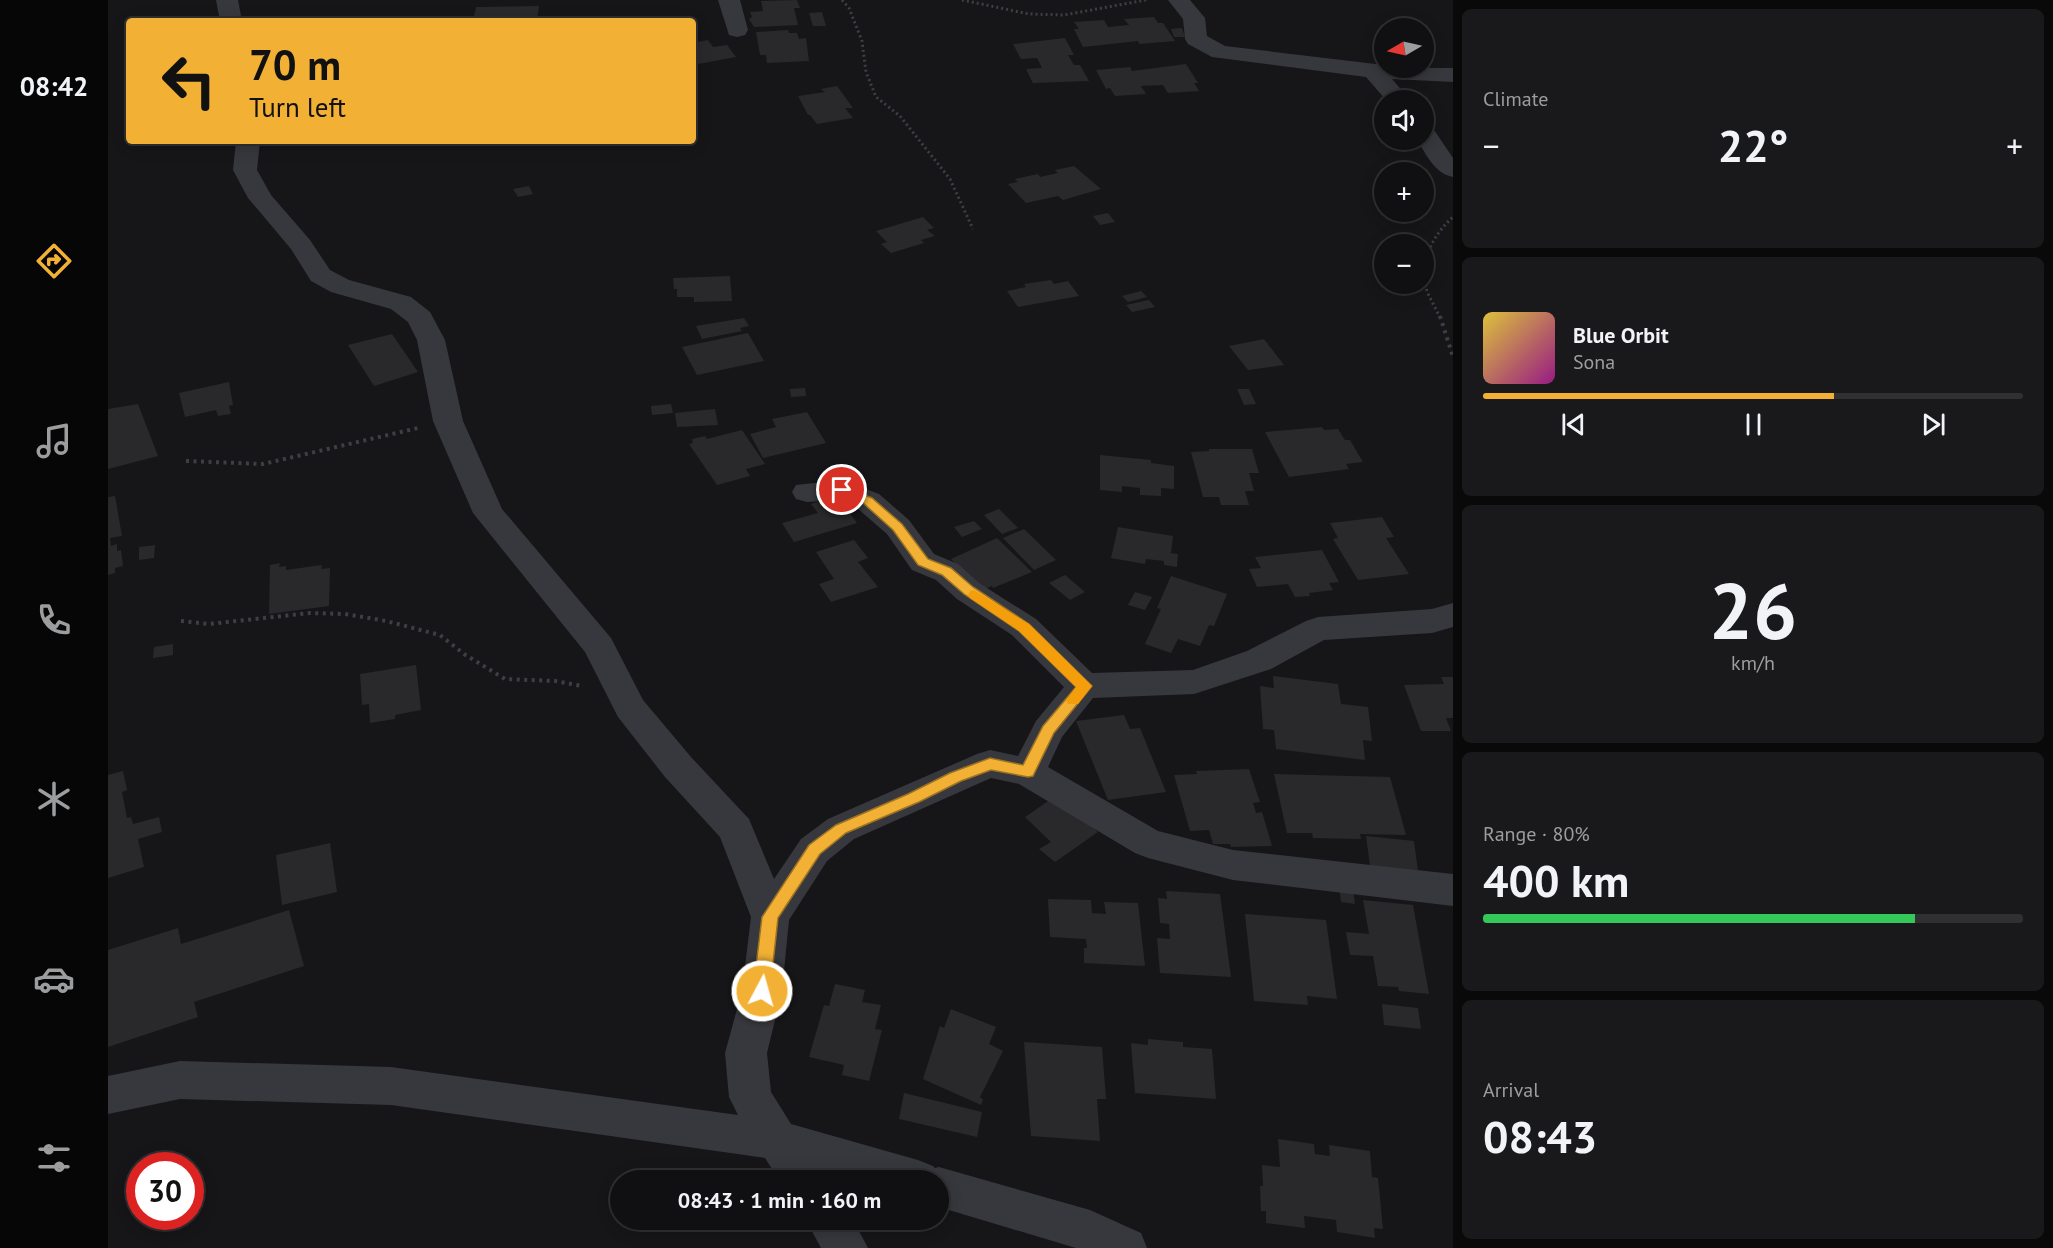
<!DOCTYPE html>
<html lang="en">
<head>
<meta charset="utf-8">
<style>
	:root { --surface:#101012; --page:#19191b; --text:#f1f3f6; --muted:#9c9d9f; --line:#303032; --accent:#f2b134 }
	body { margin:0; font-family:"PT Sans",sans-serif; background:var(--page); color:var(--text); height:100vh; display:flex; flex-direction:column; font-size:22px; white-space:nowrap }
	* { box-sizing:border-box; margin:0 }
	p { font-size:20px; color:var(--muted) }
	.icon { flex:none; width:33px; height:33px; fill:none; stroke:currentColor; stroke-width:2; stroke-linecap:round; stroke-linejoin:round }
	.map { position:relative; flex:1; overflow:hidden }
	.side { display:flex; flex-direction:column; gap:9px; padding:9px; background:#09090a; width:600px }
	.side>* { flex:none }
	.banner { position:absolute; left:18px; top:18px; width:570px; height:126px; border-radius:6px; box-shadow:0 3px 15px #0003,0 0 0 2px var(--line); background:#f2b134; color:#111; overflow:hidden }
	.needle { width:39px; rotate:261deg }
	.buttons { position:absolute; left:1266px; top:18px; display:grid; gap:12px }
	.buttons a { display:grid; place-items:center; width:60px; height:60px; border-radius:50%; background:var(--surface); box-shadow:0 3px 15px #0003,0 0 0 2px var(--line); font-size:30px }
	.speed { position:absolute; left:18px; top:1152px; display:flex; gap:12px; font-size:30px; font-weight:700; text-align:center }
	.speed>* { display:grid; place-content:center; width:78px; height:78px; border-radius:50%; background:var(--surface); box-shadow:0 3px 15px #0003,0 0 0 2px var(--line); line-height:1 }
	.speed .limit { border:9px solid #d22; background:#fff; color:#111 }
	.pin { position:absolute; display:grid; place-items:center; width:51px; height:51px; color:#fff; margin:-26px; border:3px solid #fff; border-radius:50%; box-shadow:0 2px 6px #0007 }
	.me { position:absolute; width:66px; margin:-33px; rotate:6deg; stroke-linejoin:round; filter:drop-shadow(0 0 4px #0008) }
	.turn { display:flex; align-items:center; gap:21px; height:126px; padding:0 24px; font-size:27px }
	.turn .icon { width:78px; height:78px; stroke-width:2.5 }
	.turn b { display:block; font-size:42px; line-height:51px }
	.big { font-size:45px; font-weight:600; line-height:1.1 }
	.side .card { flex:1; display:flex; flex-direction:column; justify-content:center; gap:9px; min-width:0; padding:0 21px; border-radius:9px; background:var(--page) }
	.side .dial { align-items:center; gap:0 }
	.dial b { font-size:78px; line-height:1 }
	.song { display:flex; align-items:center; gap:18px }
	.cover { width:72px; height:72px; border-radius:9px; background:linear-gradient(135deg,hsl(50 70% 55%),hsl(310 70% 35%)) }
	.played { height:6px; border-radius:3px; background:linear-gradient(90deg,var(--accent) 65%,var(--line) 65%) }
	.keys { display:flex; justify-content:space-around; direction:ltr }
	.heat { display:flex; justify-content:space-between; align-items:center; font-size:33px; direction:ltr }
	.charge { height:9px; border-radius:4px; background:linear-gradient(90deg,#34c759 80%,var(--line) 0) }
	.trip { position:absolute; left:502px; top:1170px; width:339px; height:60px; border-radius:30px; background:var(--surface); box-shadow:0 3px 15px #0003,0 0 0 2px var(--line); font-weight:600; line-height:60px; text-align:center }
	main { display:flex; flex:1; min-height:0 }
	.tabs { display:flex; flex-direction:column; width:108px; justify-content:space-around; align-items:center; background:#060607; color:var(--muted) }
	.tabs .icon { width:42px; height:42px }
	.tabs .active { color:var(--accent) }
	.tabs b { font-size:27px; color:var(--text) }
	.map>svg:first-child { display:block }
	.building { fill:#29292c }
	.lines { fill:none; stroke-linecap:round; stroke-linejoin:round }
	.path-far1 { stroke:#3d3f44; stroke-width:3; stroke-dasharray:2 3; stroke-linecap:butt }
	.path { stroke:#3d3f44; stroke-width:4; stroke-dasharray:3 4.5; stroke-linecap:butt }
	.minor { fill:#37383d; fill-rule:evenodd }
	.route { fill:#f2b134; stroke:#9d7322; stroke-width:1.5 }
	.slow { fill:#f59e0b }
</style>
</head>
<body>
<main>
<nav class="tabs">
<b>08:42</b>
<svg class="icon active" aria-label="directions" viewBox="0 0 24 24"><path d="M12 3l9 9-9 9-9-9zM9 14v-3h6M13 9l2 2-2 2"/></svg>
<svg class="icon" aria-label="music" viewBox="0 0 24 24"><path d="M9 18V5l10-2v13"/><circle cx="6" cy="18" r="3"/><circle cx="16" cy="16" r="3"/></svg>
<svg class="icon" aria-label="phone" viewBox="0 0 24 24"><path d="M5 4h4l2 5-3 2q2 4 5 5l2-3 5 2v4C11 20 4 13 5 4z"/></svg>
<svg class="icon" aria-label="climate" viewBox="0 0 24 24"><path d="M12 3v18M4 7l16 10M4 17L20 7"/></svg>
<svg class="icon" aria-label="car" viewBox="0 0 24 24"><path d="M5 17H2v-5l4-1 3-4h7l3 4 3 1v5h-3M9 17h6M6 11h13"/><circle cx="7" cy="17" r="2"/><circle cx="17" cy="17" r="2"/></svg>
<svg class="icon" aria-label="filters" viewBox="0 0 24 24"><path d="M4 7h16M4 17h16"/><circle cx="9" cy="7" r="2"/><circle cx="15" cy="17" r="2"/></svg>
</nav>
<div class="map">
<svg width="1345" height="1248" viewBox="0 0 1345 1248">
	<rect width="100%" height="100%" fill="#161618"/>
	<g class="building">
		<path d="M689 0 692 8H686L690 25 646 27 641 19 644 17 642 12 655 11 653 1Z"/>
		<path d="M431 6 429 21H365L368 7Z"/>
		<path d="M714 12 718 26H705L701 13Z"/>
		<path d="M1046 17 1050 23H1055L1067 41 1031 44 1030 41 975 47 966 29H971L966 22 996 20 1000 27 1021 25 1016 19Z"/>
		<path d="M1074 28 1077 37H1066L1063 29Z"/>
		<path d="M680 30 681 33H689L691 39 698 38 701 61 659 63 658 55H652L648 32Z"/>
		<path d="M957 38 966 55H960L966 65H972L981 81 925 83 918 69 934 68 929 58 913 59 905 44Z"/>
		<path d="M600 40 605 47 619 45 628 57 585 65V43Z"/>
		<path d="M1078 64 1090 83H1086L1091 91 1060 93 1055 85 1033 86 1038 94 1007 96 1002 88 998 89 988 70 1022 67 1024 71Z"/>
		<path d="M729 86 745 108H737L745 118 709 124 702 115H700L690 96 717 92 713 89Z"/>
		<path d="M966 166 993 189 955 200 950 196 918 203 900 184 910 182 907 179 930 174 932 177 950 173 947 170Z"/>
		<path d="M421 186 425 194 410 197 405 189Z"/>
		<path d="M1000 213 1007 222 992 225 985 216Z"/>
		<path d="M815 217 826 228 819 230 827 236 813 240 816 243 783 253 773 244 779 242 768 231Z"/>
		<path d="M622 276 624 301 586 302V297H569V289H566L565 278Z"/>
		<path d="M943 280 946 284 960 281 971 296 910 307 899 291 918 287 916 284Z"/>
		<path d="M1033 291 1039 297 1020 302 1014 296Z"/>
		<path d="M1041 300 1047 307 1024 312 1018 305Z"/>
		<path d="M636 318 641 326 632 328 634 331 594 339 588 326Z"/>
		<path d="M640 333 656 361 589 375 574 347Z"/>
		<path d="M284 334 310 372 266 386 240 345Z"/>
		<path d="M1156 339 1176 365 1140 370 1121 346Z"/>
		<path d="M121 382 125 405 121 406 123 414 110 416 108 410 77 417 71 393Z"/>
		<path d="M697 388 698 396 683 397 682 389Z"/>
		<path d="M1129 389H1141L1148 404 1136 405Z"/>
		<path d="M30 404 50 456 0 469V409Z"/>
		<path d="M563 404 565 413 544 415 543 406Z"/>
		<path d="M607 409 610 425 569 427 567 413Z"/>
		<path d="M699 412 718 443 655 458 642 434 668 427 664 419Z"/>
		<path d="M1214 427 1216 430 1230 429 1237 440H1242L1255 462 1238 464 1241 469 1181 477 1157 432Z"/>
		<path d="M634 430 657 464 638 469 642 476 609 485 581 444 585 443 584 439 597 436 599 439Z"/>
		<path d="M1101 449H1144L1151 473H1141L1146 491H1137L1141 505H1113L1111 497H1095L1083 452 1101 451Z"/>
		<path d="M992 455 1043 460V463L1066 466V489L1053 488V496L1032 495V488L1014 486V492L992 490Z"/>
		<path d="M7 496 14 536 2 538 3 546 9 544V551L13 550 15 566 7 568V573L0 575V497Z"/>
		<path d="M729 496 749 523 686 542 674 523 710 513 703 504Z"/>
		<path d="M891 509 910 528 894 534 876 515Z"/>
		<path d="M1274 517 1286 537 1278 538 1301 574 1250 580 1225 539 1230 538 1222 523Z"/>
		<path d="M866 521 874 529 854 537 846 527Z"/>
		<path d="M1010 527 1065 536 1063 553 1070 554 1069 567 1056 565V561L1038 559 1037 564 1003 558Z"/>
		<path d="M916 529 948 560 926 570 895 538Z"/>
		<path d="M889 538 924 572 885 588 884 586 874 590 843 559Z"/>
		<path d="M746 540 760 558 750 562 770 587 723 602 711 584 726 579 708 552Z"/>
		<path d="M47 545 46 558 31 560V547Z"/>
		<path d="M1214 550 1231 582 1221 583 1225 590 1201 593 1202 596 1187 597 1180 584 1149 587 1141 569 1153 568 1147 557Z"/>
		<path d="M172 563 171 567 178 566V570L214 565 213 569 222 568 221 606 161 614 162 565Z"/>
		<path d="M957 575 977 592 962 600 941 583Z"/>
		<path d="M1063 576 1119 594 1106 626 1101 625 1092 646 1070 639 1063 653 1037 644 1053 609 1049 608Z"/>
		<path d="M1027 592 1044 597 1037 610 1020 605Z"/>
		<path d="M65 644V655L45 658 46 647Z"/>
		<path d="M308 665 313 710 287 715V719L262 723 261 704 254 705 252 674Z"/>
		<path d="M1165 676 1230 684 1233 704 1260 707 1264 741 1255 740 1257 760 1168 749 1166 730 1155 729 1152 686 1166 688Z"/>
		<path d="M1333 677H1345V718H1338L1343 731H1313L1296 685 1336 684Z"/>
		<path d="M1016 715 1022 729 1032 728 1058 792 1000 800 968 721Z"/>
		<path d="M1141 769 1152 802 1145 803 1148 813 1154 812 1164 846 1123 847 1122 844H1105L1101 830 1082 831 1066 775 1089 774 1088 771Z"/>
		<path d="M15 771 19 790 14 792 19 818 23 817 25 824 51 817 54 832 30 839 36 867 0 878V775Z"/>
		<path d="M1166 774 1282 777 1298 835 1252 834 1253 839 1205 838 1204 833H1179Z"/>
		<path d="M949 795 990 832 947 862 931 849 943 842 917 817Z"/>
		<path d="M1258 836 1306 841 1310 871 1262 866Z"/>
		<path d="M222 843 229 892 174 905 168 855Z"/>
		<path d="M1231 886 1245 888 1247 904 1233 902Z"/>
		<path d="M1058 891 1112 894 1123 977 1052 973 1049 938 1062 939 1061 924 1052 923 1050 898 1059 899Z"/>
		<path d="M940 899 983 900 984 913 998 914 996 902 1030 903 1037 966 976 963V948H979L978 939 942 937Z"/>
		<path d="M1255 900 1305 905 1321 994 1291 991 1290 987 1270 986 1265 956 1242 955 1238 932 1261 934Z"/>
		<path d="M181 910 196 966 86 1002 90 1017 0 1047V950L70 928 73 944Z"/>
		<path d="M1137 914 1218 920 1229 999 1199 996 1200 1005 1146 1001Z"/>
		<path d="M727 984 757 990 754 1002 773 1005 767 1029 774 1030 761 1081 734 1075 736 1065 701 1057 716 1005 721 1006Z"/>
		<path d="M1274 1004 1310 1008 1313 1029 1276 1025Z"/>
		<path d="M843 1009 888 1027 881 1044 895 1051 872 1097 875 1100 873 1105 815 1079 832 1026 836 1028Z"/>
		<path d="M1040 1039 1075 1042V1047L1104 1049 1108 1099 1027 1093 1023 1043 1040 1045Z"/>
		<path d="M916 1042 994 1047 998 1099H989L992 1141 923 1136Z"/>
		<path d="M796 1093 874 1112 869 1137 791 1119Z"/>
		<path d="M1170 1139 1206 1144 1207 1154 1222 1156 1221 1145 1262 1151 1264 1177 1270 1178 1275 1229 1266 1228 1267 1238 1229 1232 1228 1220 1196 1216 1197 1228 1158 1223V1211H1153L1152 1186H1155L1154 1165 1172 1167Z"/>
	</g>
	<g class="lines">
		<g class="path-far1">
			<path d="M734 0 741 8 754 41 758 72 768 97 792 116 842 179 865 229"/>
			<path d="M854 0 921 14 956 15 1038 0"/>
			<path d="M1332 318C1328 308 1321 298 1318 288 1311 261 1325 235 1345 217"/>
		</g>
		<g class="path">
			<path d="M1332 316 1345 357"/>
			<path d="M78 461 155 464 310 428"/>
			<path d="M73 621 101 624 202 613 237 614 278 621 332 635 356 654 397 679 447 681 474 686"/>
		</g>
		<g class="minor">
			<path d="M108 0H130L134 21H112Z"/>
			<path d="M610 0H632L640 30 637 35 629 37 621 35Z"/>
			<path d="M1060 0H1082L1097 18 1099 36 1117 46 1276 65V68H1345V82L1284 79 1302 100H1278L1258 77 1104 57 1080 44 1077 39 1075 19Z"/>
			<path d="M1316 125 1324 127 1345 158V177C1326 173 1319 155 1309 140H1316Z"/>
			<path d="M128 141H152L149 170 163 195 202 240 222 270 241 280 303 297 322 312 337 340 355 421 394 509 503 638 535 700 583 757 641 819 666 879 693 839 720 819 869 754 882 750 910 756 928 721 956 687 904 635 849 599 828 580 804 570 779 534 749 508 731 500 699 502 688 499 684 492 688 485 734 480 771 494 801 520 826 554 850 564 871 583 928 619 984 673 1085 670 1139 651 1198 621 1210 617 1324 609 1345 603V627L1324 633 1216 640 1163 669 1086 694 985 698 954 737 940 767 1050 831 1125 850 1345 874V906L1125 880 1040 858 1027 853 911 784 883 778 746 839 719 861 681 920 674 991 659 1053 663 1092 683 1124 810 1160 825 1166 827 1168 831 1167 982 1210 1033 1233 1039 1248H968L831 1207V1180H742L713 1172 717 1180H671L657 1158 283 1105 72 1099 0 1114V1076L72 1061 283 1067 630 1115 621 1097 617 1053 634 991 643 917 612 837 557 777 510 717 477 652 365 513 325 421 309 340 300 322 283 309 223 292 203 281 183 249 140 198 125 170Z"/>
			<path d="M698 1220H745L760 1248H713Z"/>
		</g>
	</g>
	<path class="route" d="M734 486 764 498 794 524 820 559 843 568 865 587 921 624 984 686 946 733 925 776 920 777 883 770 853 781 811 802 738 833 712 854 670 918 662 991 659 996 654 998 648 996 645 991 654 917 701 845 728 825 800 794 842 773 882 758 915 765 935 726 968 687 911 631 856 594 834 575 810 565 785 530 755 503 730 493 728 490Z"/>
	<path class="slow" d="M866 590 921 624 981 683 984 686 970 704H960L958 700 968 687 911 631 862 598 860 595 862 591Z"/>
</svg>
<div class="buttons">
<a><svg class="needle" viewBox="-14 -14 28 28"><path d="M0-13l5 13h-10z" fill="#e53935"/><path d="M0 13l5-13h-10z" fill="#9c9d9f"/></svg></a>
<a><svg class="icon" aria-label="sound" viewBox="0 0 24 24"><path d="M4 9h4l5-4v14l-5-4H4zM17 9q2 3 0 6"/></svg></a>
<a>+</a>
<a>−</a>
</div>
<div class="speed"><div class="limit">30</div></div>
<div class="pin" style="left:734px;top:490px;background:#d93025"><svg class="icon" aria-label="arrive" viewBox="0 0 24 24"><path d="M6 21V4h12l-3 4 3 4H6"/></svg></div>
<svg class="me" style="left:654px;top:991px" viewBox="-20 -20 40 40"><circle r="17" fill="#f2b134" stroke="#fff" stroke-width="3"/><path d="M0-11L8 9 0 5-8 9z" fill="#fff"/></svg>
<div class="trip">08:43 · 1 min · 160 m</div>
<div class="banner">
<div class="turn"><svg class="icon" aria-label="left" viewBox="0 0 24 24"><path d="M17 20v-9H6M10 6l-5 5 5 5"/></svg><div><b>70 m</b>Turn left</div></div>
</div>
</div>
<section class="side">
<div class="card"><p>Climate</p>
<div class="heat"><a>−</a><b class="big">22°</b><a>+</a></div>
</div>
<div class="card">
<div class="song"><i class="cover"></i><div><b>Blue Orbit</b><p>Sona</p></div></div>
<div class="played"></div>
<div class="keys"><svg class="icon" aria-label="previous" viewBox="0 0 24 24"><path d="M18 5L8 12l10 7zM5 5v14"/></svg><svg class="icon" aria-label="pause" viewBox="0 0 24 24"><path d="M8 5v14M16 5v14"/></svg><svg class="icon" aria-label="next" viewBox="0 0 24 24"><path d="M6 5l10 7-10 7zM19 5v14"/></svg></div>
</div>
<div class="card dial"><b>26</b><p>km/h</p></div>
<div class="card"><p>Range · 80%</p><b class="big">400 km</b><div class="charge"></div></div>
<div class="card"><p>Arrival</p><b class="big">08:43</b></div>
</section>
</main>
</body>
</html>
